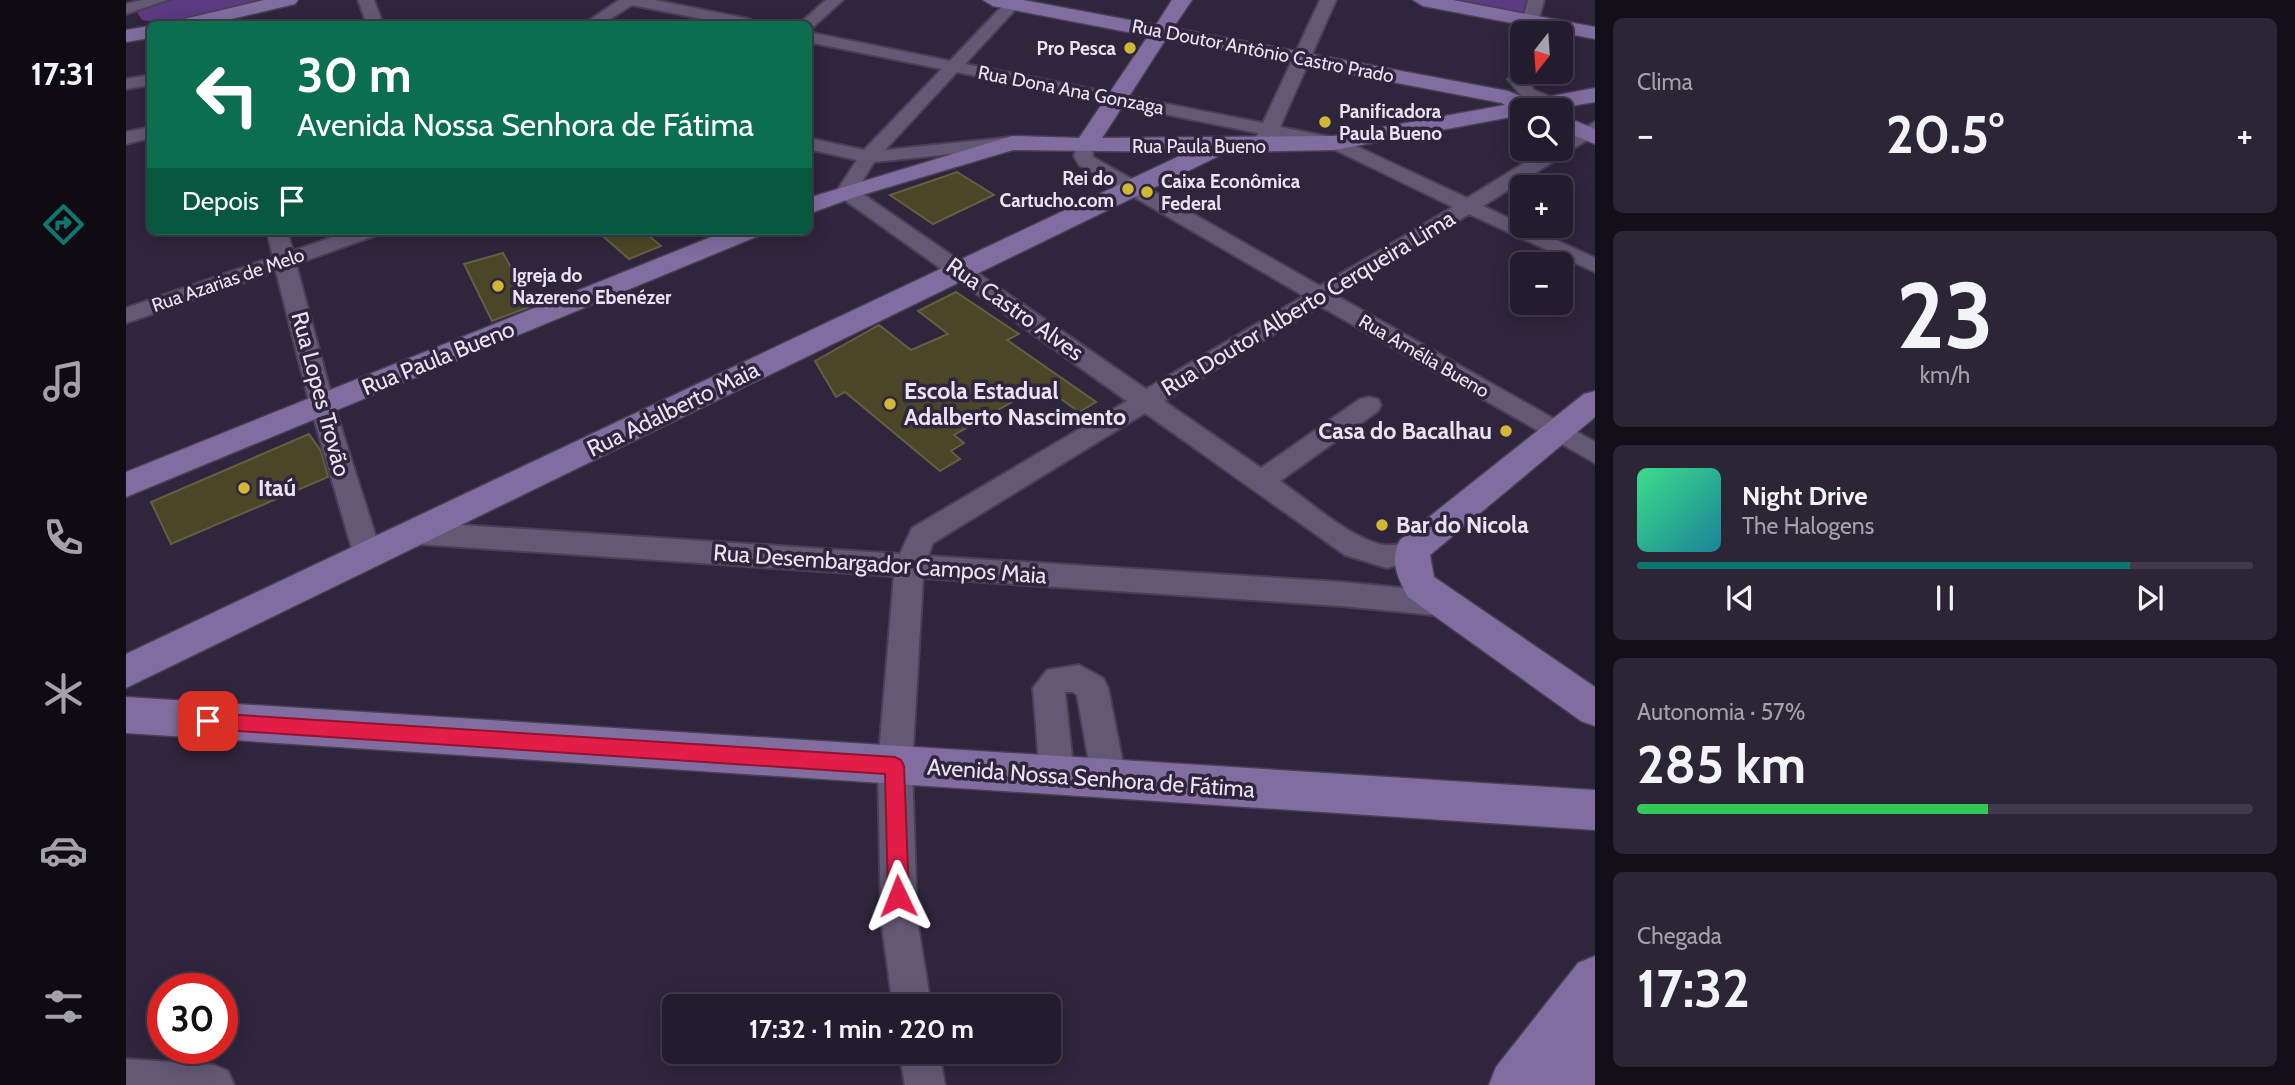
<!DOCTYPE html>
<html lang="pt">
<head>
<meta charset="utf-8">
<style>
	:root { --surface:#231c2e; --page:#2b2536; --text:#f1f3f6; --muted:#a3a1aa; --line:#403a4a; --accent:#0f766e }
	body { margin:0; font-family:Cabin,sans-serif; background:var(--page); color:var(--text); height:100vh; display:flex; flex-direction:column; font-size:26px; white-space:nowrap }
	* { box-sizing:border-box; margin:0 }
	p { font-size:23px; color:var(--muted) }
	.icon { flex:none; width:38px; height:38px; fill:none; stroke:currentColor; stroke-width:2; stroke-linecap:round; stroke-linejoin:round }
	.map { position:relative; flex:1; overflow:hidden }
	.details { display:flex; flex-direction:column; gap:18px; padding:18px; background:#130f19; width:700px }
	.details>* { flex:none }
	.guide { position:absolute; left:21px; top:21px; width:665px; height:214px; border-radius:10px; box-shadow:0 4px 18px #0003,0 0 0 2px var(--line); background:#0b6e4f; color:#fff; overflow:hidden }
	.needle { width:46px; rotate:197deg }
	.buttons { position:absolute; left:1384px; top:21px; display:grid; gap:14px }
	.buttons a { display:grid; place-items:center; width:63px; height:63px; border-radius:10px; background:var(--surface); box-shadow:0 4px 18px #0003,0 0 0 2px var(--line); font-size:35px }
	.speed { position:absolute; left:21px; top:973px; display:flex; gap:14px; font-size:35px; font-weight:700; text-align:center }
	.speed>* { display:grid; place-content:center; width:91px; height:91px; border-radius:50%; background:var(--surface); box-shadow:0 4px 18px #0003,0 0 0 2px var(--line); line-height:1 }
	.speed .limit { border:10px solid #d22; background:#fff; color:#111 }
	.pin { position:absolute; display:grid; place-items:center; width:60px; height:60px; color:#fff; margin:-30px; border-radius:14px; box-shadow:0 4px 10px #0006 }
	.me { position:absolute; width:77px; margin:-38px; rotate:358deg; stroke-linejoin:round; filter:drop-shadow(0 0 5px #0008) }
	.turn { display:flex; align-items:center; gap:24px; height:147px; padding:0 35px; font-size:32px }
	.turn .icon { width:91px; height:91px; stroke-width:2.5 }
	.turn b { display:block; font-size:49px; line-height:60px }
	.then { display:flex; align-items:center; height:66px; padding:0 35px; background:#0003; gap:14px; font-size:26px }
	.big { font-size:52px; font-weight:700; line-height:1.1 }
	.details .widget { flex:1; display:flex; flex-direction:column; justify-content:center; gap:10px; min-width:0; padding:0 24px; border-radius:10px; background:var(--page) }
	.details .dial { align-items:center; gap:0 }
	.dial b { font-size:91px; line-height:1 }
	.song { display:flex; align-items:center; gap:21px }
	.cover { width:84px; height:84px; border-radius:10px; background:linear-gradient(135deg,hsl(150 70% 55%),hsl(190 70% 35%)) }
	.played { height:7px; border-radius:4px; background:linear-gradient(90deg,var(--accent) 80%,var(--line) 80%) }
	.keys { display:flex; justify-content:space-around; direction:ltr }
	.heat { display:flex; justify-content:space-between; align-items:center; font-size:38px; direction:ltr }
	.charge { height:10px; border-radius:5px; background:linear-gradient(90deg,#34c759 57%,var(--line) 0) }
	.trip { position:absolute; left:536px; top:994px; width:399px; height:70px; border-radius:10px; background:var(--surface); box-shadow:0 4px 18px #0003,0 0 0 2px var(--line); font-weight:700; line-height:70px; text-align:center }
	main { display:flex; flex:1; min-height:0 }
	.dock { display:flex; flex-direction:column; width:126px; justify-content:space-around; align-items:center; background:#0e0b12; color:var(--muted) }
	.dock .icon { width:49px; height:49px }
	.dock .on { color:var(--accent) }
	.dock b { font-size:32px; color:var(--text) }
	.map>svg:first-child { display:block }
	.green { fill:#5c3b81 }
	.building { fill:#4c4629; stroke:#655e40; stroke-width:2 }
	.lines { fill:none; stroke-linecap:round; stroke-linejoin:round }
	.minor-casing { stroke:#494056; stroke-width:4 }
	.major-casing { stroke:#494056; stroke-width:3 }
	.minor { fill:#645975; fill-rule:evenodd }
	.major { fill:#816d9f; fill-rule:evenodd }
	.route { fill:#e11d48; stroke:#92132f; stroke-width:2 }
	.poi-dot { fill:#d1b736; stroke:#2f253d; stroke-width:2.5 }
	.labels { text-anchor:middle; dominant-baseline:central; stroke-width:7; stroke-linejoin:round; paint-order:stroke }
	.far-poi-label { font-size:19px; font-weight:bold; fill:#e9e3f4; stroke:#2f253d; text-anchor:start }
	.far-street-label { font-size:19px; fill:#e9e3f4; stroke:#2f253d }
	.street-label { font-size:23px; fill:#e9e3f4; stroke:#2f253d }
	.poi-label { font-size:23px; font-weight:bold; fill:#e9e3f4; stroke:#2f253d; text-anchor:start }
</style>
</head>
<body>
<main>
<nav class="dock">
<b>17:31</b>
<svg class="icon on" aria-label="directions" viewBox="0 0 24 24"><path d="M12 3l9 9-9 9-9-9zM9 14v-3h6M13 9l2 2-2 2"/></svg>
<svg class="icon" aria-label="music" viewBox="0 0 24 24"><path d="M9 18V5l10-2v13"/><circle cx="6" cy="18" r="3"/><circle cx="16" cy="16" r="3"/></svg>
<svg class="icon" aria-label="phone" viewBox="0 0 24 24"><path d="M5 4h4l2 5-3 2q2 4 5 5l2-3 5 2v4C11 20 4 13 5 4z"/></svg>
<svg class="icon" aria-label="climate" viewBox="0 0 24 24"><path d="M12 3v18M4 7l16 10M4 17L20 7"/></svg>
<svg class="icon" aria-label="car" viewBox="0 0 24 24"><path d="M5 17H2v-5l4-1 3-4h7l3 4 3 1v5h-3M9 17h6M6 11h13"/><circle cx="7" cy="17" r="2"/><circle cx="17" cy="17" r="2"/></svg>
<svg class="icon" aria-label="filters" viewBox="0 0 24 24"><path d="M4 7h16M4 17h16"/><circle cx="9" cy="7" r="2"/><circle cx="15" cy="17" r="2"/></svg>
</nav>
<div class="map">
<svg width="1469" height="1085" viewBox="0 0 1469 1085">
	<rect width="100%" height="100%" fill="#2f253d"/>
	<g class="green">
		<path d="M45 0H150L45 24 16 20 10 11Z"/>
		<path d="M1302 0H1409L1401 19Z"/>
	</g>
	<g class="building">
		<path d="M831 172 868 195 807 224 764 195Z"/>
		<path d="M471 231H517L535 246 503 259Z"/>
		<path d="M377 253 406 306 366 321 338 264Z"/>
		<path d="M830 292 893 334 881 340 970 402 953 412 916 385 828 435 838 443 825 451 834 459 814 471 719 392 710 397 689 361 753 325 785 350 822 334 792 311Z"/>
		<path d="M183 434 195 451 202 477 45 544 25 502Z"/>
	</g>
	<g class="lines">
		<defs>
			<g id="minor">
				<path d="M16 0H41L0 14V4Z"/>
				<path d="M232 0H248L257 24H241Z"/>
				<path d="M493 0H528L623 19 631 24H602L506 5 476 24H458Z"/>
				<path d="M700 0H717L687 27 673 24Z"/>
				<path d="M882 0H898L839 64 1137 123 1194 0H1210L1154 127 1215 139 1341 198 1421 149H1435V140L1469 122V135L1357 206 1469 258V272L1343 214 1211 296 1469 442V463L1194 306 1038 401 1135 468 1234 399 1243 397 1252 399 1255 405 1252 411 1154 481C1182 500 1226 540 1258 545 1272 547 1282 538 1296 542L1300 550 1296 558 1261 568 1219 555 1019 413 807 543 802 556 1216 582 1317 592 1327 596 1332 604 1327 612 1317 616 1216 606 797 578 786 766 791 919 805 1006H767L755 919 752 766 768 576 291 544 281 540 277 533 281 526 291 522 774 554 786 528 1001 401 713 196 710 192 731 160 682 149V138L738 150 816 69 682 42V32L824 61ZM831 72 1132 133 1127 144 1136 150 1143 148 1149 137 1203 147 1327 207 1194 286 967 157 966 142H952L948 156 953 165 1178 296 1020 389 731 190 748 162 893 147 895 143 893 139 886 137 759 150Z"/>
				<path d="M1402 0H1418L1409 33H1396V37L1393 33Z"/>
				<path d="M1391 74 1397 75 1408 90 1439 103 1430 108 1396 97 1382 79Z"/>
				<path d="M24 75V85L0 89V79Z"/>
				<path d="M24 127V138L0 144V132Z"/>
				<path d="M141 231H161L167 251 224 231H254L251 235 170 264 208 405 256 556 252 564 242 567 232 564 228 556 184 405 150 271 0 323V308L147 257Z"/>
				<path d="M953 665 977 678 982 688 1000 779 995 790 983 794 971 790 966 779 951 695 947 692H939L948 776 943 787 931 791 919 787 914 776 907 688 921 670Z"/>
				<path d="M773 1052H813L819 1085H779Z"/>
				<path d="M0 1059 88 1065 102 1071 108 1085H0Z"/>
			</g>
			<g id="major">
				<path d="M138 0H172L169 4 84 24H51L54 20Z"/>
				<path d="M857 0H897L1030 25 1046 0H1066L1047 28 1382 91 1404 100 1469 88V102L1422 110H1396V115L1208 150 1101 152 0 688V654L1062 152 887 150 729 197 682 214V198L886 136 953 138 1022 36 867 6ZM1040 39 1376 103 1379 105 1208 136 976 138Z"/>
				<path d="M1287 0H1327L1469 27V39L1297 6Z"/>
				<path d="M24 26V38L0 42V30Z"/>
				<path d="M1435 115 1469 129V144L1435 130Z"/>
				<path d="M600 231H636L632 236 0 497V472Z"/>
				<path d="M1469 391V417L1304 555 1308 577 1469 687V726L1455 721 1282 597C1272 579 1263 560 1274 540L1458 394Z"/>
				<path d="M0 697 1469 790V830L0 733Z"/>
				<path d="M1469 956V1085H1363L1370 1067 1452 963Z"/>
			</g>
		</defs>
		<use href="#minor" class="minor-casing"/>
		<use href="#major" class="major-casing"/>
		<use href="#minor" class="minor"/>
		<use href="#major" class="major"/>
	</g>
	<path class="route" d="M82 713 769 757 775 760 778 766 783 896 780 903 772 906 765 903 762 896 759 774 82 729 76 727 73 721 76 715Z"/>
	<g class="poi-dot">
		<circle cx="1004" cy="48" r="7"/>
		<circle cx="1199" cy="122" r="7"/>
		<circle cx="1002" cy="189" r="7"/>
		<circle cx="1021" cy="192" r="7"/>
		<circle cx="372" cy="286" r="7"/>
		<circle cx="764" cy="404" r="7"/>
		<circle cx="1380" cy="431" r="7"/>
		<circle cx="118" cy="488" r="7"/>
		<circle cx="1256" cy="525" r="7"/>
	</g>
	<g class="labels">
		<g class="far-poi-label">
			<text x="990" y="48" text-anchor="end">Pro Pesca</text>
			<text x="1213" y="111">Panificadora<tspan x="1213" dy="22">Paula Bueno</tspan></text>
			<text x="988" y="178" text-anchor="end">Rei do<tspan x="988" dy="22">Cartucho.com</tspan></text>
			<text x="1035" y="181">Caixa Econômica<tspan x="1035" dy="22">Federal</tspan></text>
			<text x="386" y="275">Igreja do<tspan x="386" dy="22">Nazereno Ebenézer</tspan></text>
		</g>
		<g class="far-street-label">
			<text transform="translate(1137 51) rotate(11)">Rua Doutor Antônio Castro Prado</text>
			<text transform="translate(945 90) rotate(11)">Rua Dona Ana Gonzaga</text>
			<text x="1073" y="146">Rua Paula Bueno</text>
			<text transform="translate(102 280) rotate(-19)">Rua Azarias de Melo</text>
			<text transform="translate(1298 356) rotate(30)">Rua Amélia Bueno</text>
		</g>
		<g class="street-label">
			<text transform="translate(1182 303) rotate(-31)">Rua Doutor Alberto Cerqueira Lima</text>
			<text transform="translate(889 309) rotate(35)">Rua Castro Alves</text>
			<text transform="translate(312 358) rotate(-22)">Rua Paula Bueno</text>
			<text transform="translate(195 394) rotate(75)">Rua Lopes Trovão</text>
			<text transform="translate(547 409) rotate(-26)">Rua Adalberto Maia</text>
			<text transform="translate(754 564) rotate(4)">Rua Desembargador Campos Maia</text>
			<text transform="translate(965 778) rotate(4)">Avenida Nossa Senhora de Fátima</text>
		</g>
		<g class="poi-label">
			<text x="778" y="391">Escola Estadual<tspan x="778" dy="26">Adalberto Nascimento</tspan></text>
			<text x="1366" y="431" text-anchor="end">Casa do Bacalhau</text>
			<text x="132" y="488">Itaú</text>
			<text x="1270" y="525">Bar do Nicola</text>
		</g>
	</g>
</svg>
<div class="buttons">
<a><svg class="needle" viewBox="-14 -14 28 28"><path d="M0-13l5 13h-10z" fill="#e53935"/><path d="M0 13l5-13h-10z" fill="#a3a1aa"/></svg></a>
<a><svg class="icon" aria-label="search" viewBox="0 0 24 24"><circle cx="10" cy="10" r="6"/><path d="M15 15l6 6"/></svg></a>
<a>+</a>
<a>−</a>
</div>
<div class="speed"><div class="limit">30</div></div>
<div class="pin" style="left:82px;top:721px;background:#d93025"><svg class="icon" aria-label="arrive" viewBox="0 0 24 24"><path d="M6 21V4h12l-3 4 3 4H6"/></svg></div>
<svg class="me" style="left:772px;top:896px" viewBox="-20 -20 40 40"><path d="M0-17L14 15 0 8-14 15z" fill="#e11d48" stroke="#fff" stroke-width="4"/></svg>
<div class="trip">17:32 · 1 min · 220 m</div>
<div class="guide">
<div class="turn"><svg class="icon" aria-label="left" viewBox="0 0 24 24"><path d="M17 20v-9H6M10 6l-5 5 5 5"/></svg><div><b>30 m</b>Avenida Nossa Senhora de Fátima</div></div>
<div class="then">Depois<svg class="icon" aria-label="arrive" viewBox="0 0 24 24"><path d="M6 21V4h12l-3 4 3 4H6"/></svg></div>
</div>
</div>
<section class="details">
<div class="widget"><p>Clima</p>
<div class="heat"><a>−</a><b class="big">20.5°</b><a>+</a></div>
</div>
<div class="widget dial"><b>23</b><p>km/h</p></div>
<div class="widget">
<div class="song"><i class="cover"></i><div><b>Night Drive</b><p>The Halogens</p></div></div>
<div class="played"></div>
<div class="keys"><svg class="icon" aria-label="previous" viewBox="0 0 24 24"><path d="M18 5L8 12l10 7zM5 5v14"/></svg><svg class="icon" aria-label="pause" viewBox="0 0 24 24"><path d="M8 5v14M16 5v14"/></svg><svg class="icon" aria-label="next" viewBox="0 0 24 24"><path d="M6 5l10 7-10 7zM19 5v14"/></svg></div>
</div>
<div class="widget"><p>Autonomia · 57%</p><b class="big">285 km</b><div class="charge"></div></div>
<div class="widget"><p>Chegada</p><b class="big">17:32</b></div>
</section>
</main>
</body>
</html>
